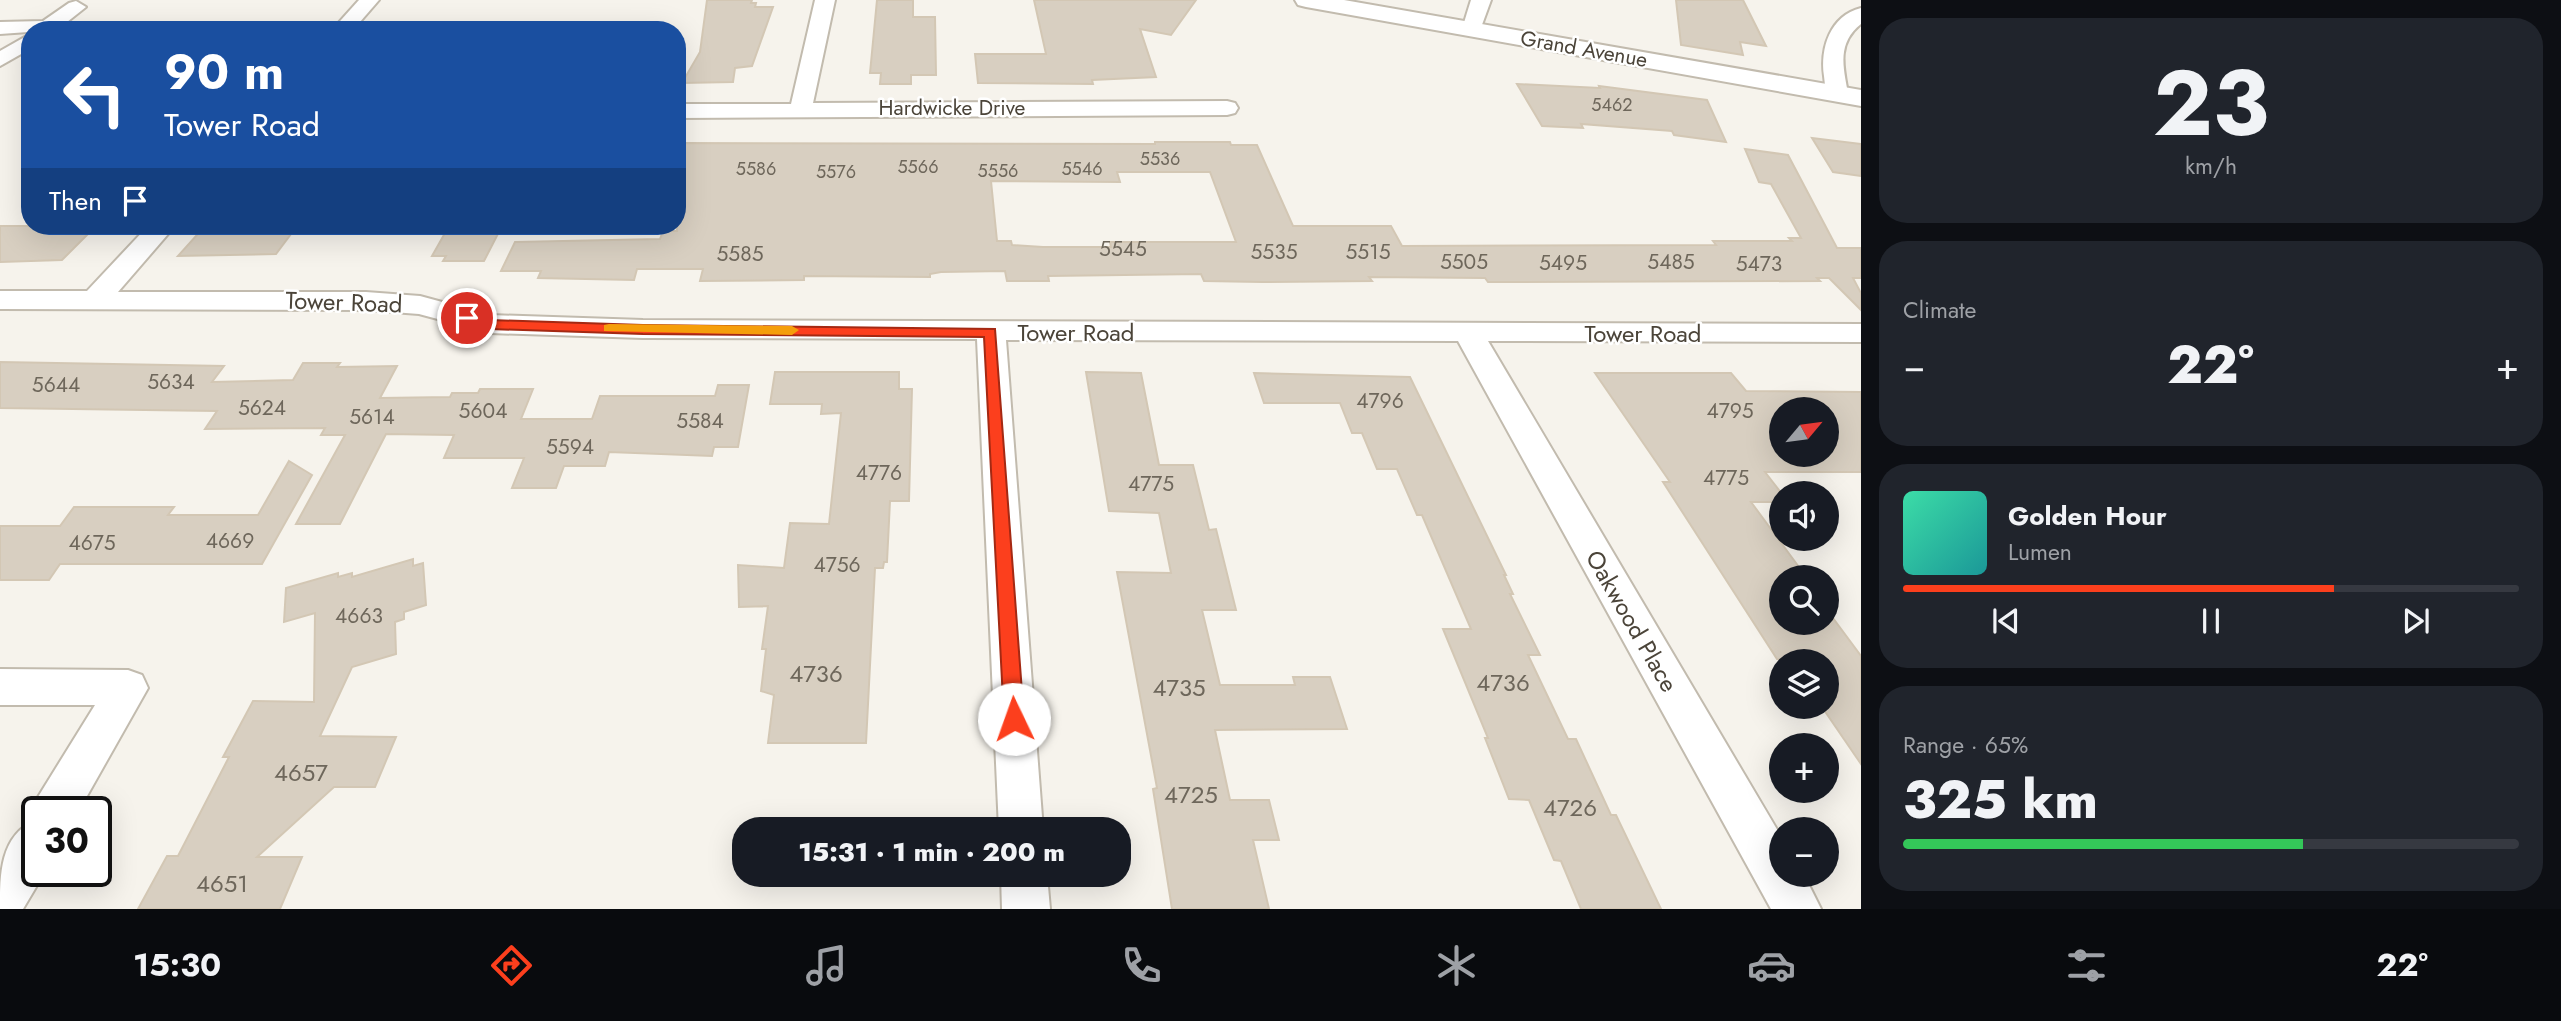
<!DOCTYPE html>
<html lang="en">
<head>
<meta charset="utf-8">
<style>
	:root { --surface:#171b24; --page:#20242c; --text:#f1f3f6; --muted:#9ea1a6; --line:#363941; --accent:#fc3f1d }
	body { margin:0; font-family:Jost,sans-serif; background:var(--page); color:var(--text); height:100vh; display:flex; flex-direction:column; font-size:26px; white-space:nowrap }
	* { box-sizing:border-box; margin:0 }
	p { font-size:23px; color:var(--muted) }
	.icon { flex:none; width:38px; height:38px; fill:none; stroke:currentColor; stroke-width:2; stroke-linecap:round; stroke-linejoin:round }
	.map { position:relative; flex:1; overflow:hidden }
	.side { display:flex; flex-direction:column; gap:18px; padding:18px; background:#0d0f14; width:700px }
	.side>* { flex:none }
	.hud { position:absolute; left:21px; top:21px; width:665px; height:214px; border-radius:28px; box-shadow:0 7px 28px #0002; background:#1a4fa0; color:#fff; overflow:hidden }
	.needle { width:46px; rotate:61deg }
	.tools { position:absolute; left:1769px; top:397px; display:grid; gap:14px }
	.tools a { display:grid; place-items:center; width:70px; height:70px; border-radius:50%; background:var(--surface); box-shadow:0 7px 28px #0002; font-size:35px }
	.speed { position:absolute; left:21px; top:796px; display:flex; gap:14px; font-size:35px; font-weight:700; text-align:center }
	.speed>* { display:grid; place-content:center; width:91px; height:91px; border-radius:50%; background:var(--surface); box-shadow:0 7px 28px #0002; line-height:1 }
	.speed .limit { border:4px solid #111; border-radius:10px; background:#fff; color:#111 }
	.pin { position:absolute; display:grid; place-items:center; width:60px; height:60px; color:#fff; margin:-30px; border:4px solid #fff; border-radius:50%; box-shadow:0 2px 7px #0007 }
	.me { position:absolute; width:77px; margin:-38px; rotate:357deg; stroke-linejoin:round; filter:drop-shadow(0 0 5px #0008) }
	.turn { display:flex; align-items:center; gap:24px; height:147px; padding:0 28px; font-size:32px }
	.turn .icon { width:91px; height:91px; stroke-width:2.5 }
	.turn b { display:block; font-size:49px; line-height:60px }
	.then { display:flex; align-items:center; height:66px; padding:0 28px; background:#0003; gap:14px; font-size:26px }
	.big { font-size:52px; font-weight:800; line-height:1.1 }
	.side .widget { flex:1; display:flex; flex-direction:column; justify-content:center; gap:10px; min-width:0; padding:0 24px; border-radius:28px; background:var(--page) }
	.side .dial { align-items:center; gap:0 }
	.dial b { font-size:91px; line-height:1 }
	.song { display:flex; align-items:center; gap:21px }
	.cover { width:84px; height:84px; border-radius:10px; background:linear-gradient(135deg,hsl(160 70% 55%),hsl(180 70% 35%)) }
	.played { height:7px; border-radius:4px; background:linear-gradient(90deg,var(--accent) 70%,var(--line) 70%) }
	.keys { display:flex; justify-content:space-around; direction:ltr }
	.heat { display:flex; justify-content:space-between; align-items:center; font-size:38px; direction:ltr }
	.charge { height:10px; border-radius:5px; background:linear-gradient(90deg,#34c759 65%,var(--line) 0) }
	.trip { position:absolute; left:732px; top:817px; width:399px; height:70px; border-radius:28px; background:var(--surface); box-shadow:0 7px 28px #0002; font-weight:800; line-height:70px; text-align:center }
	.tabs { display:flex; height:112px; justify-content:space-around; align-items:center; background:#090b0e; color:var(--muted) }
	.tabs .icon { width:49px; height:49px }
	.tabs .selected { color:var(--accent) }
	.tabs b { font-size:32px; color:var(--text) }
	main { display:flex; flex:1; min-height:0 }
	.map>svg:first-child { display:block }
	.building { fill:#d8cfc1; stroke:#d3c7b4; stroke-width:2; fill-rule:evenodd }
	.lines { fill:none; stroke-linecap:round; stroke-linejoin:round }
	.minor-casing { stroke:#c2bbae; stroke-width:4 }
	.tertiary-casing { stroke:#c2bbae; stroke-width:4 }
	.minor { fill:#fff; fill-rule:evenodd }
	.tertiary { fill:#fff; fill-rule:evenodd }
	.route { fill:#fc3f1d; stroke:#a42913; stroke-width:2 }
	.slow { fill:#f59e0b }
	.labels { text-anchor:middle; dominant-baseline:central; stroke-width:5; stroke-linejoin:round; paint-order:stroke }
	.far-number-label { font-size:18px; fill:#6e675b }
	.far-street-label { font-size:21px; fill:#4b4439; stroke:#fff }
	.number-label { font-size:21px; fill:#6e675b }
	.street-label { font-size:24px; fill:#4b4439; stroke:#fff }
	.near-number-label { font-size:24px; fill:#6e675b }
</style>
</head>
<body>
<main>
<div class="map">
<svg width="1861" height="909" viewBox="0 0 1861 909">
	<rect width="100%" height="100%" fill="#f6f3ec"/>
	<g class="building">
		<path d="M707 0H752L751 3H756L755 7H773L752 66 735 68 733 82 682 83 700 52Z"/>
		<path d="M877 0H913V17H935L936 75H911V84H880L881 73H870Z"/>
		<path d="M1034 0H1196L1171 35 1140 29 1156 77 1092 80 1093 84 978 83 975 54H1046Z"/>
		<path d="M1676 0H1743L1766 46 1740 42 1743 55 1681 45Z"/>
		<path d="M1517 84 1600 88 1599 86 1707 100 1726 142 1674 135 1672 131 1581 124 1583 128 1542 126Z"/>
		<path d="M1812 138 1861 144V176L1833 172Z"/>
		<path d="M1155 142H1230L1231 145H1257L1293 226H1391L1402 246 1716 245 1713 241H1792L1789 238H1801L1771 184 1759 182 1745 149 1788 155 1837 248H1861V278H1853L1861 293V310L1829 278H1817L1820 281 1497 282H1488L1485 278 1369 277 1372 281 1262 282 1204 281 1201 274 1048 276 1049 281H1007L1005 271 941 272 930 274V277L804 276V280L700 281 703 269H637L634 280 538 278 541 271H501L515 242 660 239 663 231H677V164L685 143 1155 144ZM1117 172H1210L1236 242H1110L1111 247H1043L1012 245 1011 241H997L991 181 1120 182Z"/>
		<path d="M0 226H96L62 260 0 262Z"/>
		<path d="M205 226H297L276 254 178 256Z"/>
		<path d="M449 226H502L484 261H443L446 256H432Z"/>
		<path d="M0 362 224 366 212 382 293 380 303 363H340L337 367 397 366 380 398 450 397 452 393H478L480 389H533L521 419H592L600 396H715L718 385H749L738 447H714L712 456 609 452 605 466H564L556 488H512L524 458H444L454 435 386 434 340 524H296L345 435H321L325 428 205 429 217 411 0 408Z"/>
		<path d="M775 372H899V389H912L909 501H890L887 562H884L883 568H875L866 743H768L774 695 761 691 766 649H762L768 606 739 607 738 565 784 568 790 523 829 524 841 413 821 414 822 404H770Z"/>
		<path d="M1086 372 1141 373 1159 465H1193L1209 530 1216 529 1236 610H1202L1220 685H1295L1293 677H1330L1347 729 1215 730 1230 800H1269L1279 840H1253L1269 909H1172L1153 789 1157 788 1117 572 1171 573 1159 513 1109 511Z"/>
		<path d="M1254 373 1410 377 1506 575H1504L1513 594H1510L1540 655H1528L1568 739H1576L1611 815H1616L1661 909H1581L1561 861 1554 860 1529 800 1509 799 1485 738H1488L1443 629H1471L1422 515H1417L1397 469H1377L1362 433H1352L1340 403H1264Z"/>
		<path d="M1595 373H1731L1746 391 1861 392V472H1765L1782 494V502H1751L1807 578H1782V623H1827V610L1861 656V764L1822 707H1827V662L1777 659 1663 482H1670ZM1782 410H1827V455H1782Z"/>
		<path d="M289 461 312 475 262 564H60L49 580H0V526H60L74 507H174L168 515H258Z"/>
		<path d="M413 559V566L423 563 426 605 404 612V619L395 622 396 654 352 667 320 736 396 737 375 787H334L257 857H302L280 909H138L167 856H178L229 757H223L253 701 314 702 315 613 284 622 286 588 338 573V577L352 573V577Z"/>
	</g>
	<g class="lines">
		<defs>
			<g id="minor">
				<path d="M359 0H379L353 30H332Z"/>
				<path d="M815 0H835L813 103 1227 101 1235 103 1238 108 1235 113 1227 115 677 118V104H791Z"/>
				<path d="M1471 0H1491L1479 33H1465L1462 29Z"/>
				<path d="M76 1 86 7 57 30 0 34V22L43 21 69 3Z"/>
				<path d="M1861 8V24C1837 43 1843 66 1848 93L1845 98H1829C1825 91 1825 84 1824 76 1820 48 1830 16 1861 8Z"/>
				<path d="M30 34V49L0 66V51Z"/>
				<path d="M148 226H175L118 292H366L420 296 490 315 643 320 1861 324V342L1488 341 1782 838V875H1804L1821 909H1771L1458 341 1006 340 1043 830H999L977 339 643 338 490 333 419 314 366 310 0 309V291H87Z"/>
				<path d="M0 669 128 670 142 675 148 688 78 812H37V872H45L23 909H0C0 874 0 836 35 820L32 812 38 797 95 705H0Z"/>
				<path d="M1001 875H1047L1050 909H1002Z"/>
			</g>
			<path id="tertiary" d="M1295 0H1344L1861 90V106L1306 7 1298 5Z"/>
		</defs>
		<use href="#minor" class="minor-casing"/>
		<use href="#tertiary" class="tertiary-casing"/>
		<use href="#minor" class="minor"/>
		<use href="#tertiary" class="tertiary"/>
	</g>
	<path class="route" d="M467 314 490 320 643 325 995 329 1024 719 1021 725 1014 728 1007 725 1004 719 984 337 643 334 490 329 462 321V315Z"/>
	<path class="slow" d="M609 324 792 326 799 330 792 335 604 331V325Z"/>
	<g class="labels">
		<g class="far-number-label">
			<text x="1612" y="105">5462</text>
			<text x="1160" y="159">5536</text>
			<text x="918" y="167">5566</text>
			<text x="756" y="169">5586</text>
			<text x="1082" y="169">5546</text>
			<text x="998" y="171">5556</text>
			<text x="836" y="172">5576</text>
		</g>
		<g class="far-street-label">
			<text transform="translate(1584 49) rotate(10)">Grand Avenue</text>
			<text x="952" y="108">Hardwicke Drive</text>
		</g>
		<g class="number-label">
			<text x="1123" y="249">5545</text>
			<text x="1274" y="252">5535</text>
			<text x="1368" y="252">5515</text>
			<text x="740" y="254">5585</text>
			<text x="1464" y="262">5505</text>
			<text x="1671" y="262">5485</text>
			<text x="1563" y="263">5495</text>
			<text x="1759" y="264">5473</text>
			<text x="171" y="382">5634</text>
			<text x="56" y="385">5644</text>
			<text x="1380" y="401">4796</text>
			<text x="262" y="408">5624</text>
			<text x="483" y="411">5604</text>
			<text x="1730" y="411">4795</text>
			<text x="372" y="417">5614</text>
			<text x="700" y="421">5584</text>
			<text x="570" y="447">5594</text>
			<text x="879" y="473">4776</text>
			<text x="1726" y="478">4775</text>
			<text x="1151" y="484">4775</text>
			<text x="230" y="541">4669</text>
			<text x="92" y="543">4675</text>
			<text x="837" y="565">4756</text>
			<text x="359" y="616">4663</text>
		</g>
		<g class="street-label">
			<text transform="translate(344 302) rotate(2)">Tower Road</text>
			<text x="1076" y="332">Tower Road</text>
			<text x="1643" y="333">Tower Road</text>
			<text transform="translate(1632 621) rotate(60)">Oakwood Place</text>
		</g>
		<g class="near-number-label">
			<text x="816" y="673">4736</text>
			<text x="1503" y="682">4736</text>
			<text x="1179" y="687">4735</text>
			<text x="301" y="772">4657</text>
			<text x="1191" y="794">4725</text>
			<text x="1570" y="807">4726</text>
			<text x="222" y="883">4651</text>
		</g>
	</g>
</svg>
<div class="tools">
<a><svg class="needle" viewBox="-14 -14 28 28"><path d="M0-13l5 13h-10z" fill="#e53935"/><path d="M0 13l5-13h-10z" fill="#9ea1a6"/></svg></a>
<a><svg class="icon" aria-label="sound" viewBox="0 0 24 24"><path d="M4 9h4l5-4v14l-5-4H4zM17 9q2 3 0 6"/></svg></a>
<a><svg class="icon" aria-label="search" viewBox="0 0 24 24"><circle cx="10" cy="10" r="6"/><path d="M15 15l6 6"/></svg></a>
<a><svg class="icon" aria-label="layers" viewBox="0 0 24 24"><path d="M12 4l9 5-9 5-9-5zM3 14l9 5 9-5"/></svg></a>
<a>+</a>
<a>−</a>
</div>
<div class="speed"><div class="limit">30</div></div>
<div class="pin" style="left:467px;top:318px;background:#d93025"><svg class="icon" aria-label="arrive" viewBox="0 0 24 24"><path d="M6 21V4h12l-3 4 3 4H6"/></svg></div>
<svg class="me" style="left:1014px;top:719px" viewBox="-20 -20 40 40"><circle r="19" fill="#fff"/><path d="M0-13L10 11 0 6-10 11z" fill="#fc3f1d"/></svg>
<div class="trip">15:31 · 1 min · 200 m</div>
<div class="hud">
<div class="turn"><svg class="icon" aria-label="left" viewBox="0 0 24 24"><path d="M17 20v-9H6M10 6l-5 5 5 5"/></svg><div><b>90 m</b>Tower Road</div></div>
<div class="then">Then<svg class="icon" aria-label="arrive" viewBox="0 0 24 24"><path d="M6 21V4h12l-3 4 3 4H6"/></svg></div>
</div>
</div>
<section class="side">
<div class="widget dial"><b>23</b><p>km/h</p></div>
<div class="widget"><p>Climate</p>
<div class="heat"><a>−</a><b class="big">22°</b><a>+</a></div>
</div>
<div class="widget">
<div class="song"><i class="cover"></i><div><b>Golden Hour</b><p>Lumen</p></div></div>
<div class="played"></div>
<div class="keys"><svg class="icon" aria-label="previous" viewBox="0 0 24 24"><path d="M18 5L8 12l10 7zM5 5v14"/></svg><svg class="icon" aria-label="pause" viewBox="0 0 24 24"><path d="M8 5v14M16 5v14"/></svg><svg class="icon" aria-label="next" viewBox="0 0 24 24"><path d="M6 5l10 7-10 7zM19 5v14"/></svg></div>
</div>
<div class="widget"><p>Range · 65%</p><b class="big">325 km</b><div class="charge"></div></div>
</section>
</main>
<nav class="tabs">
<b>15:30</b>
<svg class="icon selected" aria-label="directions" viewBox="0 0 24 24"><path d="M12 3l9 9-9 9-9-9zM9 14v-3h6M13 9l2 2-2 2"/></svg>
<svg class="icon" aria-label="music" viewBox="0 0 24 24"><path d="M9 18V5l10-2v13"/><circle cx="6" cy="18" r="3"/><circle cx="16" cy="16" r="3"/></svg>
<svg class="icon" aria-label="phone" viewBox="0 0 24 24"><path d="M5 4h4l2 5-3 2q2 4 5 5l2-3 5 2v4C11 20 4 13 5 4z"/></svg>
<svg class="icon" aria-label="climate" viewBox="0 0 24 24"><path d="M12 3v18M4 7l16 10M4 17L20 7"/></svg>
<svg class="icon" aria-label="car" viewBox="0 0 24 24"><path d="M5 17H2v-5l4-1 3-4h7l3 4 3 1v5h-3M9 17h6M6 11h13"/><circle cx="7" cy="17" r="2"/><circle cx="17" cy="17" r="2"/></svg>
<svg class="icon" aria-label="filters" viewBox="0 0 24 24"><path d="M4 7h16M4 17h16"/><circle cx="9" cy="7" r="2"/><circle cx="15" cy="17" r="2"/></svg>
<b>22°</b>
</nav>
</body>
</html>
